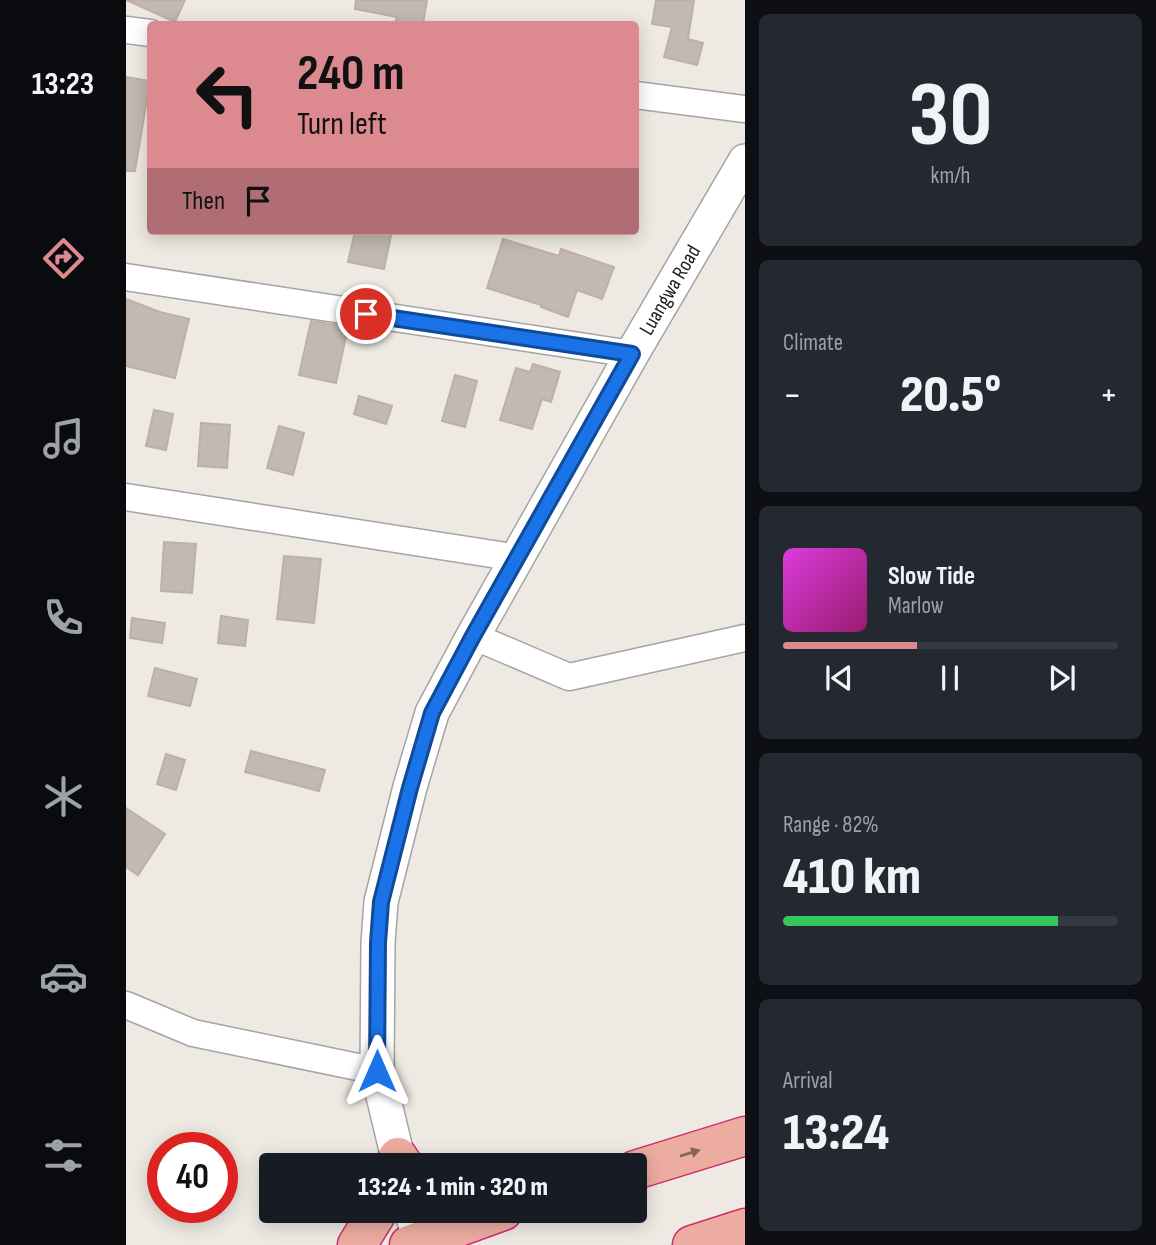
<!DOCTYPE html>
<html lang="en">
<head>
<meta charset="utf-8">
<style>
	:root { --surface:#171b24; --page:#242831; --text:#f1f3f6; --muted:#9ea1a6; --line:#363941; --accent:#dc8990 }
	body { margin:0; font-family:"Sofia Sans Condensed",sans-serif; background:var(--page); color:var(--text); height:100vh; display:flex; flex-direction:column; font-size:26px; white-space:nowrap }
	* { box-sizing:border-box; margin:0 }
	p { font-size:23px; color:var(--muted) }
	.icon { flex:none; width:38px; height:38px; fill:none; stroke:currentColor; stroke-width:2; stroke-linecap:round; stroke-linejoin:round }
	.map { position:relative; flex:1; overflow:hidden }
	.details { display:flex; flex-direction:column; gap:14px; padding:14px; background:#0d0f14; width:411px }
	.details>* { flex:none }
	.top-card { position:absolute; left:21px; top:21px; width:492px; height:214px; border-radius:7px; box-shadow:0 4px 18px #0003; background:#dc8990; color:#111; overflow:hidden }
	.speed { position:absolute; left:21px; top:1132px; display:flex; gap:14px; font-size:35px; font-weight:700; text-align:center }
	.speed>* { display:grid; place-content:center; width:91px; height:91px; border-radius:50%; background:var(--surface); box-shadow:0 4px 18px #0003; line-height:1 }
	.speed .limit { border:10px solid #d22; background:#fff; color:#111 }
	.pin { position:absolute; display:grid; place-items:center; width:60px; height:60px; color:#fff; margin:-30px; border:4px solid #fff; border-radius:50%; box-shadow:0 2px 7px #0007 }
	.me { position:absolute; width:77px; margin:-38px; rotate:0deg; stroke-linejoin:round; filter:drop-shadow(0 0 5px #0008) }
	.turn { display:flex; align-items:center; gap:24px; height:147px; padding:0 35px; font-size:32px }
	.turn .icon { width:91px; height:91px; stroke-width:2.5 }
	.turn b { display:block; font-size:49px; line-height:60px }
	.then { display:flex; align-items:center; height:66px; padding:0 35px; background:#0003; gap:14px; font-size:26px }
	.big { font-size:52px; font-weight:800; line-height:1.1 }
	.details .widget { flex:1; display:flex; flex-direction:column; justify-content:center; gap:10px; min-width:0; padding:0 24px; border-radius:10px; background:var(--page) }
	.details .dial { align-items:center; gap:0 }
	.dial b { font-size:91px; line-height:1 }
	.song { display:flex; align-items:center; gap:21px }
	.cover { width:84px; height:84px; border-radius:10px; background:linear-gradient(135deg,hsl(300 70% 55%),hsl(320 70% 35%)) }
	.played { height:7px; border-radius:4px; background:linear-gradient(90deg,var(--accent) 40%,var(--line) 40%) }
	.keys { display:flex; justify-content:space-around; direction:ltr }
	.heat { display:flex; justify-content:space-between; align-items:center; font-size:38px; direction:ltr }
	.charge { height:10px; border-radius:5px; background:linear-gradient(90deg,#34c759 82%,var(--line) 0) }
	.trip { position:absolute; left:133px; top:1153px; width:388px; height:70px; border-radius:7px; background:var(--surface); box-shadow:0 4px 18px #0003; font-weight:800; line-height:70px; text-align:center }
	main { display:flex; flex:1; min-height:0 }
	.tab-bar { display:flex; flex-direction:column; width:126px; justify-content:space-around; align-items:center; background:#090b0e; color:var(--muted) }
	.tab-bar .icon { width:49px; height:49px }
	.tab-bar .on { color:var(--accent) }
	.tab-bar b { font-size:32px; color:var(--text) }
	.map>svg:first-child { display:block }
	.building { fill:#c2b9b3; stroke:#bfafa6; stroke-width:2 }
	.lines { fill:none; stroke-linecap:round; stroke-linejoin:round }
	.minor-casing { stroke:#a4a4a4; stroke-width:29 }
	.tertiary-casing { stroke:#a4a4a4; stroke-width:36 }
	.trunk-casing { stroke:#d12b6f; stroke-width:41 }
	.minor { stroke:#fff; stroke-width:26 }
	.tertiary { stroke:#fff; stroke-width:33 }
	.trunk { stroke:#edaca0; stroke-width:38 }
	.oneway { fill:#85645e }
	.route-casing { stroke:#114b97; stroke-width:18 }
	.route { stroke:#1a73e8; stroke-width:12 }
	.labels { text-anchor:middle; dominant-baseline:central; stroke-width:6; stroke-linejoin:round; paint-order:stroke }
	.street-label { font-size:21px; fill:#1d1d1d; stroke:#fff }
</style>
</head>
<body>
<main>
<nav class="tab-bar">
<b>13:23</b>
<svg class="icon on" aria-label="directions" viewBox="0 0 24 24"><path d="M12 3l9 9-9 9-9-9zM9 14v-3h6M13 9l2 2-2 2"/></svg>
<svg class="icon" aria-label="music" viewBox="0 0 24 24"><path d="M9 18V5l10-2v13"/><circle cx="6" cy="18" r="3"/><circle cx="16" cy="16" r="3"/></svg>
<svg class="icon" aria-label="phone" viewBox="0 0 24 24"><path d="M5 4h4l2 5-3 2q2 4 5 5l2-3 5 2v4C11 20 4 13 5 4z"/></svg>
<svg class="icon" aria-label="climate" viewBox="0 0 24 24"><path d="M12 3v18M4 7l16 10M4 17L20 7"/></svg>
<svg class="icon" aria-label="car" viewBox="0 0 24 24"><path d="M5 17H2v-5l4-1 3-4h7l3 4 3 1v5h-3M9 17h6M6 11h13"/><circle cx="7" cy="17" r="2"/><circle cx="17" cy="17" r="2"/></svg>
<svg class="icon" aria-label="filters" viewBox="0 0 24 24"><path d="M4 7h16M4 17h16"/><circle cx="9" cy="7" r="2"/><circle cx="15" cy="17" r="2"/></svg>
</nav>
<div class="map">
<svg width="619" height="1245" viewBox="0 0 619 1245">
	<rect width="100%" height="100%" fill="#eeeae3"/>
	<g class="building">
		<path d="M0 0H59L49 22Z"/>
		<path d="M230 0H301L297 24H269L271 17 229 9Z"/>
		<path d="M530 0H568L562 39 577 43 571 65 538 57 546 27 526 24Z"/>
		<path d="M0 77 24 81 9 171H0Z"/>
		<path d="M229 231H266L258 269 222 262Z"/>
		<path d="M377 239 433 256 435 249 488 267 476 299 451 290 442 317 415 307V305L361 288Z"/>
		<path d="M0 299 34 312 63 319 49 378 0 366Z"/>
		<path d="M185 321 222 327 210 383 173 375Z"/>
		<path d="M407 364 434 372 425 402 416 399 406 429 374 420 390 368 404 372Z"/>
		<path d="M329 375 351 381 339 427 316 421Z"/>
		<path d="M233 396 266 406 260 424 228 414Z"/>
		<path d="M28 410 47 414 40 450 20 446Z"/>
		<path d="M75 423 104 425 101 468 72 466Z"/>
		<path d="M153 426 178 433 167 475 141 468Z"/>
		<path d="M38 542 70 544 66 593 35 591Z"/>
		<path d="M158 556 195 559 188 623 151 619Z"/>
		<path d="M95 616 122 620 119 646 92 643Z"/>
		<path d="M6 618 39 623 36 643 4 638Z"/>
		<path d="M29 668 71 679 64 706 22 696Z"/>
		<path d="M125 751 199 770 193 791 119 772Z"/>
		<path d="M40 754 59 760 50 790 31 784Z"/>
		<path d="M0 808 39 834 12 875 0 867Z"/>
	</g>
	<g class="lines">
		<defs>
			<g id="minor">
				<path d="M0 30 24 33"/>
				<path d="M509 95 619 109"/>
				<path d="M0 277 506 354"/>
				<path d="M0 497 392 558"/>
				<path d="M347 636 443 677 619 638"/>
				<path d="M0 1005 67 1033 251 1071"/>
			</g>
			<g id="tertiary">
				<path id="s1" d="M274 1166 251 1071 252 943 255 902 284 787 306 713 347 636 506 354 619 161"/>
				<path d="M285 1211 295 1242"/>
			</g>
			<g id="trunk">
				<path d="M272 1157 278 1166"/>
				<path d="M509 1170 619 1136"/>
				<path d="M231 1245 252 1211"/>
				<path d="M283 1245 377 1211"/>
				<path d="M566 1245 619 1228"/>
			</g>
		</defs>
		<use href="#minor" class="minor-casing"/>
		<use href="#tertiary" class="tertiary-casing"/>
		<use href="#trunk" class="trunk-casing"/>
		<use href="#minor" class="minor"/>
		<use href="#tertiary" class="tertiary"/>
		<use href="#trunk" class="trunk"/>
	</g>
	<defs><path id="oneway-solid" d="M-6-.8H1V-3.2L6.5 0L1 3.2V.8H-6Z" transform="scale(1.75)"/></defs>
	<use class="oneway" href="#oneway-solid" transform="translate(564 1153) rotate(-17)"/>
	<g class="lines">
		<defs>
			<path id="route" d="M240 314 506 354 347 636 306 713 284 788 255 902 252 943 251 1071"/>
		</defs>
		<use href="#route" class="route-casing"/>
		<use href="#route" class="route"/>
	</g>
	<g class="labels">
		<g class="street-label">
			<text stroke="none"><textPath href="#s1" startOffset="948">Luangwa Road</textPath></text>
		</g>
	</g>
</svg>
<div class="speed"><div class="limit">40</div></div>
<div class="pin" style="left:240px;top:314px;background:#d93025"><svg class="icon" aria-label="arrive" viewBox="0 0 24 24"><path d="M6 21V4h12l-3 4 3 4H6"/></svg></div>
<svg class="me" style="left:251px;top:1071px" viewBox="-20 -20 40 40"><path d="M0-17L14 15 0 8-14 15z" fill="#1a73e8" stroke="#fff" stroke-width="4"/></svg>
<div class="trip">13:24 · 1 min · 320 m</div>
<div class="top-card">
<div class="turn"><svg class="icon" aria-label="left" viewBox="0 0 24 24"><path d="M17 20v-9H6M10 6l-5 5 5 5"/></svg><div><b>240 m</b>Turn left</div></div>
<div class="then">Then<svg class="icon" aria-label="arrive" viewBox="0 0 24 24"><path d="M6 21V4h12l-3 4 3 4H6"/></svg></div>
</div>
</div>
<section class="details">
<div class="widget dial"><b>30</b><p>km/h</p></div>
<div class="widget"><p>Climate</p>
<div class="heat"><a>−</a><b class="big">20.5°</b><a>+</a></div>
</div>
<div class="widget">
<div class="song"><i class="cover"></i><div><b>Slow Tide</b><p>Marlow</p></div></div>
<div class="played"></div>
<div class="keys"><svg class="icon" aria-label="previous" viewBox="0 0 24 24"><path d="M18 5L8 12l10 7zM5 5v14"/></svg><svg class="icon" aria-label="pause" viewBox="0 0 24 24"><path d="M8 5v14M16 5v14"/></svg><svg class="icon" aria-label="next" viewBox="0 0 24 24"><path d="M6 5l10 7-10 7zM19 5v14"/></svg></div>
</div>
<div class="widget"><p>Range · 82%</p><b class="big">410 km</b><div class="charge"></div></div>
<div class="widget"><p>Arrival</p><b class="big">13:24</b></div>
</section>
</main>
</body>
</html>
